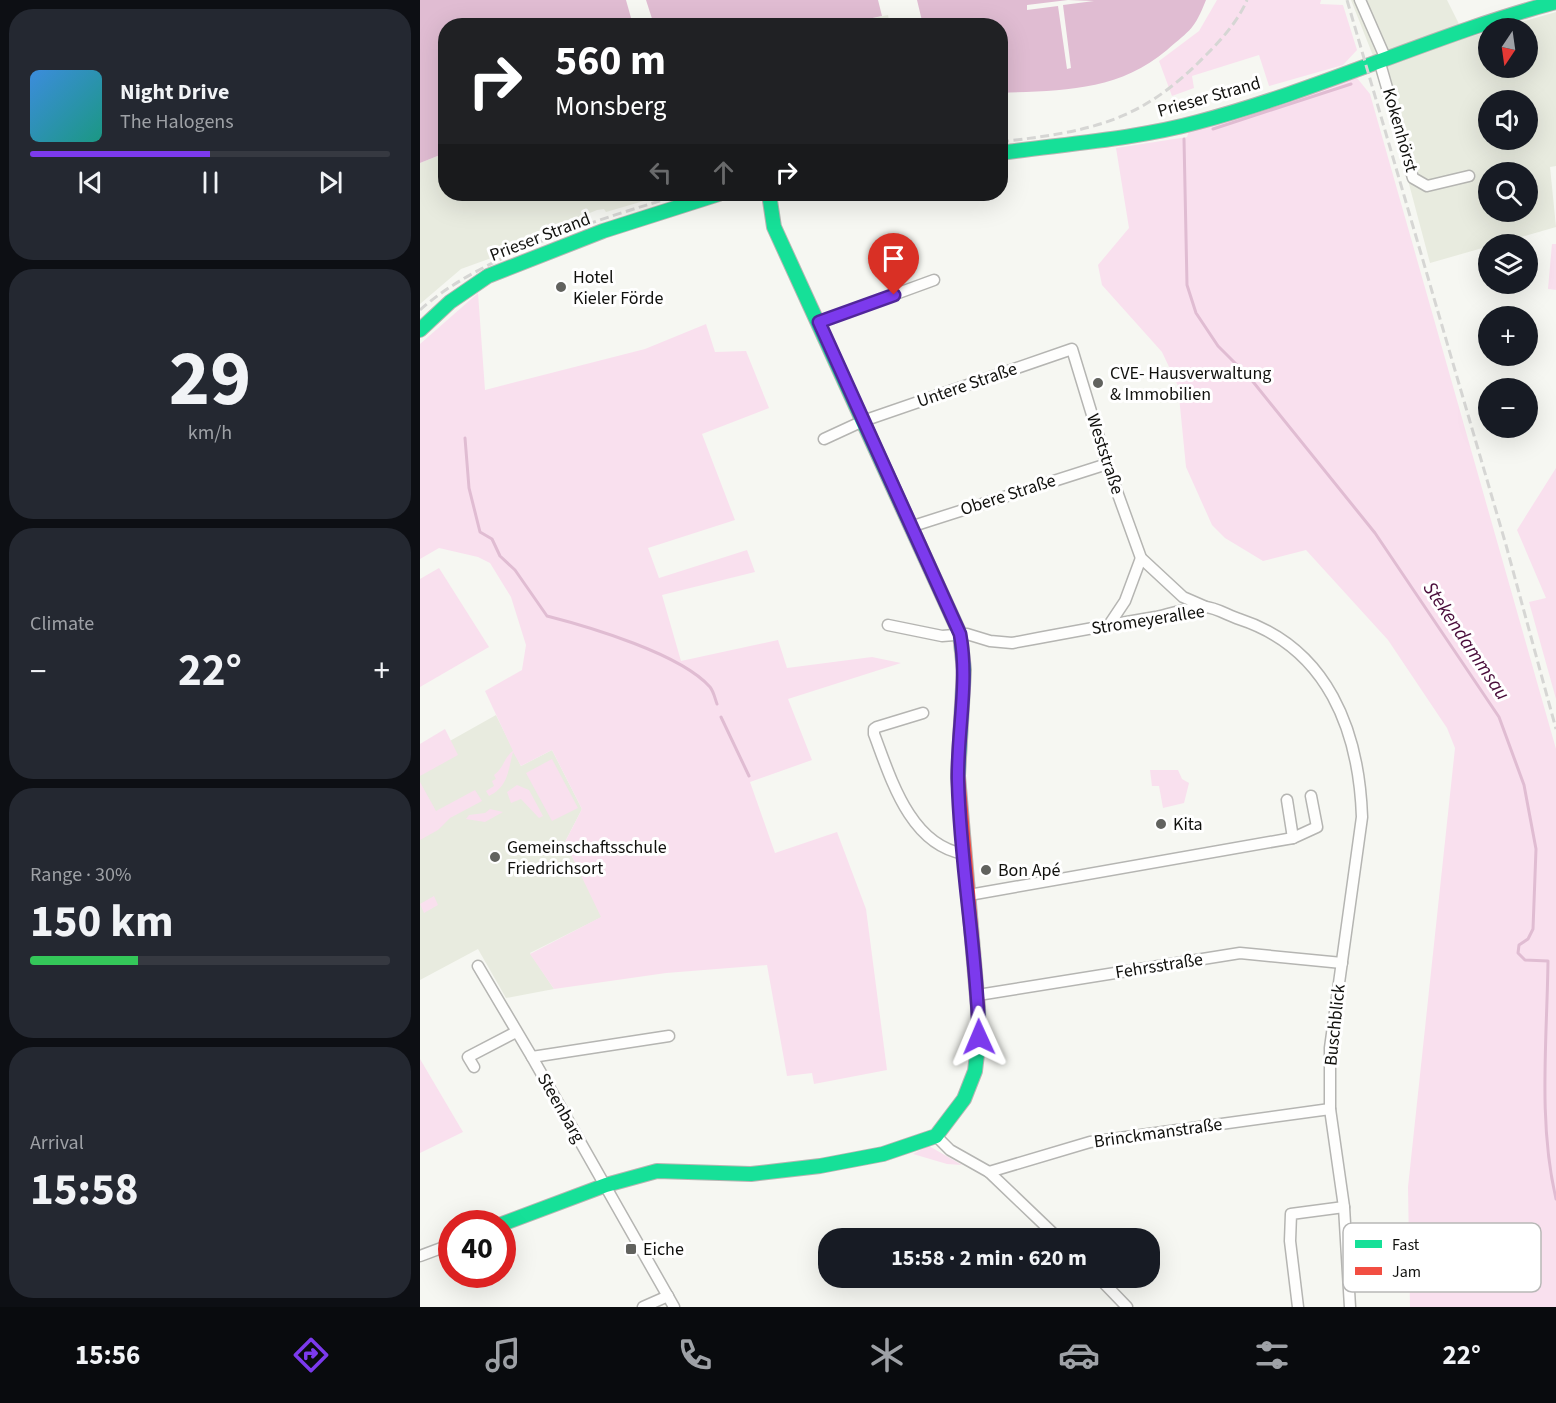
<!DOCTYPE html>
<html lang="en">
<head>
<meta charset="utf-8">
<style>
	:root { --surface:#171b24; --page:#242831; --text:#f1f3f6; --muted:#9ea1a6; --line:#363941; --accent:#7c3aed }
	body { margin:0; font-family:"Source Sans 3",sans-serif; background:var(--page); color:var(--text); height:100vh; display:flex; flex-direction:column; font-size:22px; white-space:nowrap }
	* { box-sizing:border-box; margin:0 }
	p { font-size:20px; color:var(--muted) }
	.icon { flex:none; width:33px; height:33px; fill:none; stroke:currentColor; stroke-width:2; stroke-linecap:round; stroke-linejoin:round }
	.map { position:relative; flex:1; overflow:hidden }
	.drawer { display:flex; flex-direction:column; gap:9px; padding:9px; background:#0d0f14; width:420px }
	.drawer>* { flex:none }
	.guide { position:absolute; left:18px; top:18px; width:570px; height:183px; border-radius:24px; box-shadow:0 6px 24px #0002; background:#202124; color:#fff; overflow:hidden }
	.needle { width:39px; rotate:193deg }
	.fabs { position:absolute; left:1058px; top:18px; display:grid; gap:12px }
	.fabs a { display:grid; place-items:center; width:60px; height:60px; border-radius:50%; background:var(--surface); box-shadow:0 6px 24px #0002; font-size:30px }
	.speed { position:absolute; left:18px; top:1210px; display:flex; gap:12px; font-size:30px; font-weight:700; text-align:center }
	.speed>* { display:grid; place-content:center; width:78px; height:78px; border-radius:50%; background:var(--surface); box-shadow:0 6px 24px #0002; line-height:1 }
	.speed .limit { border:9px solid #d22; background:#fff; color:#111 }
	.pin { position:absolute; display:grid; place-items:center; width:51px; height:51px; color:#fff; margin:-62px -26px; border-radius:50% 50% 50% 0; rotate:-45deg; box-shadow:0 0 6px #0007 }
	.pin .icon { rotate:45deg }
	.me { position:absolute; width:66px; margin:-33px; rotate:359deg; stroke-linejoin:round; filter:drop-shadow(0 0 4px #0008) }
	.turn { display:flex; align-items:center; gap:21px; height:126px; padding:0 18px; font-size:27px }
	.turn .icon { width:78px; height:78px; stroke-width:2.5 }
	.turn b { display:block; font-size:42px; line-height:51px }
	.lanes { display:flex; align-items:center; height:57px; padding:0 18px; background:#0003; justify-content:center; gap:30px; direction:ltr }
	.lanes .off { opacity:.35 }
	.big { font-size:45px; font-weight:700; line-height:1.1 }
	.drawer .widget { flex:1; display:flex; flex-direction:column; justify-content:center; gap:9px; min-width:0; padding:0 21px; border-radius:24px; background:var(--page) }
	.drawer .dial { align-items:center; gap:0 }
	.dial b { font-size:78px; line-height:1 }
	.song { display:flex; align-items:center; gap:18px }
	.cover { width:72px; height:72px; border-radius:9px; background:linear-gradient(135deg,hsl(210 70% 55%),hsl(170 70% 35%)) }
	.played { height:6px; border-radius:3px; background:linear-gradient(90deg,var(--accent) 50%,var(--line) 50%) }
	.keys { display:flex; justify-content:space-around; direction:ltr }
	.heat { display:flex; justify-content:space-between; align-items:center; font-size:33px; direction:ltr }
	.charge { height:9px; border-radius:4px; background:linear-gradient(90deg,#34c759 30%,var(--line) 0) }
	.trip { position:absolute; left:398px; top:1228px; width:342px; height:60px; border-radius:24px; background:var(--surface); box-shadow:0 6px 24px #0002; font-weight:700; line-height:60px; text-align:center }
	.tabs { display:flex; height:96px; justify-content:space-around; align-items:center; background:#090b0e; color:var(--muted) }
	.tabs .icon { width:42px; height:42px }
	.tabs .current { color:var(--accent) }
	.tabs b { font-size:27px; color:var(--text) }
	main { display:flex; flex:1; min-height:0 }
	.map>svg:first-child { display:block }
	.built { fill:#e8ebdf; fill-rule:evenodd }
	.green { fill:#f9e0ee }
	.water { fill:#e0bcd2 }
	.pier { fill:#f6f7f2 }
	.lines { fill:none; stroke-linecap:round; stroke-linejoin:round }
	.stream { stroke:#e0bcd2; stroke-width:3 }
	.street-casing { stroke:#b5b5b2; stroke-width:13 }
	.fast-casing { stroke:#b5b5b2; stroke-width:16 }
	.jam-casing { stroke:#b5b5b2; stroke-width:16 }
	.street { stroke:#fefefd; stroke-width:10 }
	.fast { stroke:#16e098; stroke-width:14 }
	.jam { stroke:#f24e42; stroke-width:14 }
	.rail { stroke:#d6d6d4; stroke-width:3; stroke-dasharray:9 4.5; stroke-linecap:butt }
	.route-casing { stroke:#51269a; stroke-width:15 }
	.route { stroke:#7c3aed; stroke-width:10 }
	.poi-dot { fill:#61625e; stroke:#fff; stroke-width:2 }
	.labels { text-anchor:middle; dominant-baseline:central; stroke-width:6; stroke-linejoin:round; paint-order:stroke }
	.street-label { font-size:18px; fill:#11110e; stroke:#fff }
	.poi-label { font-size:18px; fill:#11110e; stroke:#fff; text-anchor:start }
	.water-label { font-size:20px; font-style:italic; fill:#490c3a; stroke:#fff }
	.key { fill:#fff; stroke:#b8b8b7; stroke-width:1.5 }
	.key-label { font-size:16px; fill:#11110e }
</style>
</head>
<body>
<main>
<section class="drawer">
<div class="widget">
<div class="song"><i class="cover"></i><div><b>Night Drive</b><p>The Halogens</p></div></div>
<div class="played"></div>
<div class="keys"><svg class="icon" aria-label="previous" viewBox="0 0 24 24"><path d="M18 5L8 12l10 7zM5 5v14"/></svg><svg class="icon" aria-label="pause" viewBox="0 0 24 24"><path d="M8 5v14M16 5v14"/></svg><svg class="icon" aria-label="next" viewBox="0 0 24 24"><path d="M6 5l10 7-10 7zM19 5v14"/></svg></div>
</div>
<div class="widget dial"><b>29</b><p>km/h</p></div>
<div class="widget"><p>Climate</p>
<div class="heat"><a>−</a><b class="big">22°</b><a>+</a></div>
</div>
<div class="widget"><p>Range · 30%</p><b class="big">150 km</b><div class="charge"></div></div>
<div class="widget"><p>Arrival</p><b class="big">15:58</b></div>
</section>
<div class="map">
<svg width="1136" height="1307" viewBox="0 0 1136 1307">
	<rect width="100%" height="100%" fill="#f6f7f2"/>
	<g class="built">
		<path d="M931 0H1027L1046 38 1068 32V68H1107V28H1080L1136 12V166L1130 167 1136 227 1010 263 959 71ZM1068 100H1107V140H1068ZM1068 172H1107V212H1068Z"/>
		<path d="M468 15 470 25H434V22Z"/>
		<path d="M25 153 26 194H248L186 212 184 209 177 210 97 243 99 248 41 269 0 304V163Z"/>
		<path d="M76 715 101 766 132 750 162 809 145 842 182 917 110 953 134 989 86 998 58 949 0 980V761L12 751Z"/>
	</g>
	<g class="green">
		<path d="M797 0H901L900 4 923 5 937 50 923 65 849 86 839 55 772 76 774 88 752 96 739 61 779 31Z"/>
		<path d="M937 78 950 94 1136 749V1307H990L988 1187 1035 748 1027 728 968 640 886 550 843 561 805 538 792 525 766 467 758 386 742 352 682 285 678 265 709 228 696 148 767 137 769 131Z"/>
		<path d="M1132 244H1136V290L1128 289Z"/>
		<path d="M58 293 65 390 225 349 286 324 295 352 326 351 349 408 282 434 315 520 228 548 239 578 327 550 335 572 242 595 261 661 358 640 367 668 452 657 481 663 368 699 392 760 330 782 355 853 417 832 446 909 467 1070 394 1084 392 1073 367 1076 347 965 246 973 134 989 110 954 181 917 145 842 162 809 132 750 101 766 93 752C88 771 88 787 69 796L66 791 74 786 72 781 76 779 74 775C84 768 84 757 93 751L65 691 102 670 106 645 91 597 70 563 58 557 19 548 0 559V344Z"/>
		<path d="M1136 468V699L1109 602 1126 598 1097 530Z"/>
		<path d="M19 568 69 647 0 687V579Z"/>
		<path d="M25 729 38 755 0 776V744Z"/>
		<path d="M132 759 158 808 132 821 106 773Z"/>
		<path d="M730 770H758L762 779 769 783 764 803 743 808 739 786H732Z"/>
		<path d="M0 782 16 811 55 790 62 801 30 818 18 830 0 840Z"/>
		<path d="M97 785 109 790 123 816 119 818 101 799 91 803 87 792Z"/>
		<path d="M70 809 83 812 65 822 46 819 49 815 65 813Z"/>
		<path d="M14 896 18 905 4 913 0 904Z"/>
		<path d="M0 1059 43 1132 0 1153Z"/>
		<path d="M509 1146 542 1165 527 1164 493 1154Z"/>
	</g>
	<g class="water">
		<path d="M0 0H458L462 16 434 22V25L26 26 25 153 0 163Z"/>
		<path d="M497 0H786C774 30 771 29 747 50 697 92 643 90 581 93L580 26 503 25Z"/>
	</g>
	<g class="pier">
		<path d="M206 0H226L234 25H213Z"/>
		<path d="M648 0 674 1 643 5 651 68 647 69 638 6 607 10V5Z"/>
	</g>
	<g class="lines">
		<g class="stream">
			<path d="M793 129 931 84"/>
			<path d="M764 139 767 285 776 313 798 346 830 378 955 533 1079 717 1104 785 1116 849 1113 929 1108 939 1099 945 1098 953 1105 960 1128 961C1127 1040 1118 1122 1136 1199"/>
			<path d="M45 438 49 488 60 532 72 539 80 556 95 570 127 616C170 627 261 654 290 687 294 692 295 699 297 704"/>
			<path d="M301 717 329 776"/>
		</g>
		<defs>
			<g id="street">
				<path d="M940 0 965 57"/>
				<path d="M959 60 993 178 1007 186 1049 176"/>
				<path d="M399 322 514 280"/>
				<path d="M404 439 443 421 652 349 687 464 721 558 763 597 786 607"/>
				<path d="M490 527 687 464"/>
				<path d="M468 625 522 636 547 634 570 641 592 643C640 634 688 625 736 617 751 614 770 607 785 607 795 607 809 616 819 619 908 648 939 731 942 817L910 1048V1109L924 1207 930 1307"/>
				<path d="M689 625 705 601 721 558"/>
				<path d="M503 713 457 727 454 729V734C471 779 490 845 544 854"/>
				<path d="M867 800 873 838"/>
				<path d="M549 895 873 838 897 827 891 796"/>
				<path d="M58 966 112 1057 254 1307"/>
				<path d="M558 995 820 953 922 963"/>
				<path d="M112 1057 249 1036"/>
				<path d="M54 1067 48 1057 96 1032"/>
				<path d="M516 1136 530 1150 569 1172 639 1239"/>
				<path d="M569 1172 670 1142 910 1109"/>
				<path d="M0 1256 32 1244"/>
				<path d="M679 1278 707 1307"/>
				<path d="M223 1307 248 1296"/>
				<path d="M878 1307 870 1241 871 1214 924 1207"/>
			</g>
			<g id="fast">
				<path d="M580 153C644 144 716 139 778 122 900 90 1015 34 1136 2"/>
				<path d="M349 194 354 227 540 634 544 670 538 776"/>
				<path d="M0 330 30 302 68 276 183 231 299 194"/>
				<path d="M82 1224 186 1185 237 1171 331 1174 400 1166 463 1154 516 1136 544 1099 555 1071 559 1037 558 1008"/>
			</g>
			<path id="jam" d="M538 776 558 1008"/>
		</defs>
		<use href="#street" class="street-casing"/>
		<use href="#fast" class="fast-casing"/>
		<use href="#jam" class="jam-casing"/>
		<use href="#street" class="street"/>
		<use href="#fast" class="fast"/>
		<use href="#jam" class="jam"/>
		<g class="rail">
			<path d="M927 0 1086 545 1136 729"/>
			<path d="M580 142C671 131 720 123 786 55 802 39 818 21 827 0"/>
			<path d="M0 310C62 254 183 218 263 194"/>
		</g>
	</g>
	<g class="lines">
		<defs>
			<path id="route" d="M474 295 399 322 540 634C549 683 537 732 538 781 540 866 557 951 559 1037"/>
		</defs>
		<use href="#route" class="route-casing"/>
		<use href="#route" class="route"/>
	</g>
	<g class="poi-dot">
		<circle cx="141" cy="287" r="6"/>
		<circle cx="678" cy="383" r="6"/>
		<circle cx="741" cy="824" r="6"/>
		<circle cx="75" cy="857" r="6"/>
		<circle cx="566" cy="870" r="6"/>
		<rect x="205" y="1243" width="12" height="12" rx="3"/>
	</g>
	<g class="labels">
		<g class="street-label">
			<text transform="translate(789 97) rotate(-16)">Prieser Strand</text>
			<text transform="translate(980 130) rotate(74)">Kokenhörst</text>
			<text transform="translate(120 237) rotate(-21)">Prieser Strand</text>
			<text transform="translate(547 385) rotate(-19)">Untere Straße</text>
			<text transform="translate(685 454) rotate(72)">Weststraße</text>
			<text transform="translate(588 495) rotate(-18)">Obere Straße</text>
			<text transform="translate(728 620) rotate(-9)">Stromeyerallee</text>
			<text transform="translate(739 966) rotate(-9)">Fehrsstraße</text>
			<text transform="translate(915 1025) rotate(-84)">Buschblick</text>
			<text transform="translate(141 1108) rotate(60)">Steenbarg</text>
			<text transform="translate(738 1133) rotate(-8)">Brinckmanstraße</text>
		</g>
		<g class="poi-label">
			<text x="153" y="277">Hotel<tspan x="153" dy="21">Kieler Förde</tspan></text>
			<text x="690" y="373">CVE- Hausverwaltung<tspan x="690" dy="21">&amp; Immobilien</tspan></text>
			<text x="753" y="824">Kita</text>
			<text x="87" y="847">Gemeinschaftsschule<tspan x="87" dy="21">Friedrichsort</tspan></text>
			<text x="578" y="870">Bon Apé</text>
			<text x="223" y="1249">Eiche</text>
		</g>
		<g class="water-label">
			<text transform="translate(1046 641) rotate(56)">Stekendammsau</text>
		</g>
	</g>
	<rect x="923" y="1223" width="198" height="69" rx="9" class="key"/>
	<rect x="935" y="1240" width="27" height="8" fill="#16e098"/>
	<rect x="935" y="1267" width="27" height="8" fill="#f24e42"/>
	<g class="key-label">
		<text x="972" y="1250">Fast</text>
		<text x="972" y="1277">Jam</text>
	</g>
</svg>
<div class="fabs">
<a><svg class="needle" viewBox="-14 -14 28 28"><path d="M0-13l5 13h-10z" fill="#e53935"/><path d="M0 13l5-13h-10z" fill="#9ea1a6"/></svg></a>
<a><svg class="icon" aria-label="sound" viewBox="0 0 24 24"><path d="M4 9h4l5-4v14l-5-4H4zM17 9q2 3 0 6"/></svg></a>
<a><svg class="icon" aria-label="search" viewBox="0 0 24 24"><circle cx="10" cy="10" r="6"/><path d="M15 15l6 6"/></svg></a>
<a><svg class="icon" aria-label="layers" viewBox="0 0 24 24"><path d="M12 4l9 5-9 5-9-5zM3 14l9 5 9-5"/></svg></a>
<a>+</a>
<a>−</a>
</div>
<div class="speed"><div class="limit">40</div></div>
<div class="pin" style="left:474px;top:295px;background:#d93025"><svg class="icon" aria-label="arrive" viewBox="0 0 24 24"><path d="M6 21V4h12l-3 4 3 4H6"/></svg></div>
<svg class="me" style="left:559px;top:1037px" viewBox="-20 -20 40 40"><path d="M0-17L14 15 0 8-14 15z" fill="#7c3aed" stroke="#fff" stroke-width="4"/></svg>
<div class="trip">15:58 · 2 min · 620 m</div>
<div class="guide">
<div class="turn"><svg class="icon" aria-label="right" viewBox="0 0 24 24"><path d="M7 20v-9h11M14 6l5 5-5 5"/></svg><div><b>560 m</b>Monsberg</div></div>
<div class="lanes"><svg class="icon off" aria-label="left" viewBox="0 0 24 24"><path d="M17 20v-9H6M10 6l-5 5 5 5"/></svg><svg class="icon off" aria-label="ahead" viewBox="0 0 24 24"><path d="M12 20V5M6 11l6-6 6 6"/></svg><svg class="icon" aria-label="right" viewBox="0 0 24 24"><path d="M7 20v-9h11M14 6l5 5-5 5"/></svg></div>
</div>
</div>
</main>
<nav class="tabs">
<b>15:56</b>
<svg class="icon current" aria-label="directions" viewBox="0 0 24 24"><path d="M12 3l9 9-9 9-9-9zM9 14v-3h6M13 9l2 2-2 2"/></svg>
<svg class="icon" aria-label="music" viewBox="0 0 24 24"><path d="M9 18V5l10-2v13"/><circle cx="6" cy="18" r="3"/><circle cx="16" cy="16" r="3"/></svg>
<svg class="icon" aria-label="phone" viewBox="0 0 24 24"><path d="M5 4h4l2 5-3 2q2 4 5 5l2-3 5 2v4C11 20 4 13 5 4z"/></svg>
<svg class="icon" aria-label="climate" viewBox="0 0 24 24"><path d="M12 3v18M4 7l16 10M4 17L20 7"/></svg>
<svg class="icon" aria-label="car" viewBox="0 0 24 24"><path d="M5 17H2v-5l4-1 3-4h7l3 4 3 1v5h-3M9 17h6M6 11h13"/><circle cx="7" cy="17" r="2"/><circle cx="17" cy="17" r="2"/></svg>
<svg class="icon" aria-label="filters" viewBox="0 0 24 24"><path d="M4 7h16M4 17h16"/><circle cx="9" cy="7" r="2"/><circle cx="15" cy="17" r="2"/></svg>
<b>22°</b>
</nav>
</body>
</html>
